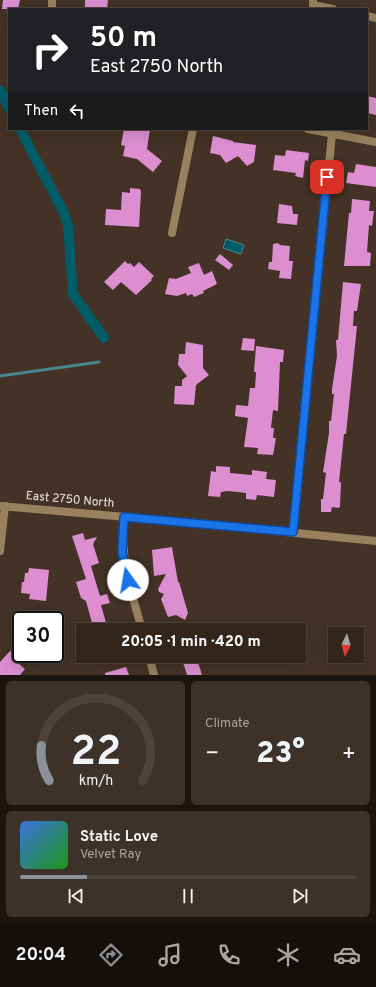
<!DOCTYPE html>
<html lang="en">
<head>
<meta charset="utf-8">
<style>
	:root { --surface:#32261c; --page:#3d3229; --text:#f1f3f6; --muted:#a8a5a3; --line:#4d433b; --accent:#8c9099 }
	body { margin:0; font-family:Overpass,sans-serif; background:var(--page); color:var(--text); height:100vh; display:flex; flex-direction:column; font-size:15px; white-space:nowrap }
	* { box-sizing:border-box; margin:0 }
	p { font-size:13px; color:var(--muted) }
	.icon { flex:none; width:22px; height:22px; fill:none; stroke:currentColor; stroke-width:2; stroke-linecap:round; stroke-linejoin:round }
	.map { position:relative; height:675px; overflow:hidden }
	.side { display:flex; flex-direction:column; gap:6px; padding:6px; background:#1c150f; flex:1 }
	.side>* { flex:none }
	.hud { position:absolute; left:8px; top:8px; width:360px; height:122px; border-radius:0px; box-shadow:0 4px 16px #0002,0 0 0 1px var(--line); background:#202124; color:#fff; overflow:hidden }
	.needle { width:26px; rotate:185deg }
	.tools { position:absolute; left:328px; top:627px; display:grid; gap:8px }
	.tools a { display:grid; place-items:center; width:36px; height:36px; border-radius:0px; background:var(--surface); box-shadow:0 4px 16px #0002,0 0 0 1px var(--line); font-size:20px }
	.speed { position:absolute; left:12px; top:611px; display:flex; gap:8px; font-size:20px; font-weight:700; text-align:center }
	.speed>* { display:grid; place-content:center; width:52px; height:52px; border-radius:50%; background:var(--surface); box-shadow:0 4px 16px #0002,0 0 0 1px var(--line); line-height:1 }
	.speed .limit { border:2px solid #111; border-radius:6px; background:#fff; color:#111 }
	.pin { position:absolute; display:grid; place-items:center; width:34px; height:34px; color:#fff; margin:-17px; border-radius:8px; box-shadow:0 2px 6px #0006 }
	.me { position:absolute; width:44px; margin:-22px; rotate:347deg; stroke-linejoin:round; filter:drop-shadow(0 0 3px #0008) }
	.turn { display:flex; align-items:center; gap:14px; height:84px; padding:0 16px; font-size:18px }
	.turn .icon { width:52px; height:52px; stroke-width:2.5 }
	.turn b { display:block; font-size:28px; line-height:34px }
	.then { display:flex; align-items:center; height:38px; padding:0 16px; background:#0003; gap:8px; font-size:15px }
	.big { font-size:30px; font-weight:800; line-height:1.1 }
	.side .widget { flex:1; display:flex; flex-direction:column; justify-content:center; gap:6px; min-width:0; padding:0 14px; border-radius:6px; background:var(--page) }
	.side .dial { align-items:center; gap:0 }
	.dial svg { height:104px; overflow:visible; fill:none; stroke:var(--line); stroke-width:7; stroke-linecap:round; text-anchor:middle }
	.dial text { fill:var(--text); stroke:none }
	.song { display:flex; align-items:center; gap:12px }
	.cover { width:48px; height:48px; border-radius:6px; background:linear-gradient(135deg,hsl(220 70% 55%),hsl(120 70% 35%)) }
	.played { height:4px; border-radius:2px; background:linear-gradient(90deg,var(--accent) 20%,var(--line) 20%) }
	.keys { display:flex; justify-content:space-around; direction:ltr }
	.heat { display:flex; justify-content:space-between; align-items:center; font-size:22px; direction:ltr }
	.side .tiles { flex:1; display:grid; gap:6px; grid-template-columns:1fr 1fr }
	.widget:last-child { grid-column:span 2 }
	.trip { position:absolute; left:76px; top:623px; width:230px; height:40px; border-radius:0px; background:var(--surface); box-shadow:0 4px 16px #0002,0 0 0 1px var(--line); font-weight:800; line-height:40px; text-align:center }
	.dock { display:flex; height:64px; justify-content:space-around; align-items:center; background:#140f0b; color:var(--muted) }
	.dock .icon { width:28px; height:28px }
	.dock .current { color:var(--accent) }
	.dock b { font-size:18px; color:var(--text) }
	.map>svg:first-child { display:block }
	.water { fill:#005d68; stroke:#48868b }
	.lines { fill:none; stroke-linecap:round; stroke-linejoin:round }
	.stream { stroke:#48868b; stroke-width:3 }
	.canal { stroke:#005d68; stroke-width:10 }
	.building { fill:#dc8ed0 }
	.street { stroke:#97815e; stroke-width:8 }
	.route-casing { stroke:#114b97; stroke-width:10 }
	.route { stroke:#1a73e8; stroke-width:7 }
	.labels { text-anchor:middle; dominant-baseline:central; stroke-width:4; stroke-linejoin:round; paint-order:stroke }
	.street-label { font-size:12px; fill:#f1e6dd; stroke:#433225 }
</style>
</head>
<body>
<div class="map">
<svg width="376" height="675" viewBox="0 0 376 675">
	<rect width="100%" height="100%" fill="#433225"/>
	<path class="water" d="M226 239 244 245 241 254 223 248Z"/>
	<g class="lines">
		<path class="stream" d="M0 376 99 362"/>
		<g class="canal">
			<path d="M0 90 9 108"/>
			<path d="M20 129 64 213 68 225 73 294 104 338"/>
		</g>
	</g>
	<g class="building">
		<path d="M3 0H20L18 9H2Z"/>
		<path d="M85 0H108L107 9H85Z"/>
		<path d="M367 96 376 98V115L367 113Z"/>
		<path d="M124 129H150L147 149 162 161 153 172 137 159 123 156 125 146 121 145Z"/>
		<path d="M213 136 233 141V142L256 145 254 162 247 166 238 156 226 163 220 155 210 153Z"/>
		<path d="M286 150 309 153 308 161 305 160 303 178 295 176 296 173 273 170 275 155 285 156Z"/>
		<path d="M356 164 376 167V187L346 183 348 172 354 173Z"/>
		<path d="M130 188 140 189 141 192 139 227 105 225 106 209 121 210 122 192 130 193Z"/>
		<path d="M352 199 370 201 369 211H374L372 226 369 225 367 252 371 253 370 266H344L349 213H351Z"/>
		<path d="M279 204 292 206 293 214H298L297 225 277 223Z"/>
		<path d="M278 243 280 245 290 246 289 261H293L291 279 279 278 280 271 268 269 269 262H272L273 244Z"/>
		<path d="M220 254 233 265 229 270 215 260Z"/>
		<path d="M125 261 128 264 130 263 134 267 139 262 154 276 151 279 152 280 136 295 121 282 113 290 104 282Z"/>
		<path d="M199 263 204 275 212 271 217 284 203 291 204 293 194 297 192 294 187 296 186 293 177 296 165 294 169 278 176 279 191 273 188 267Z"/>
		<path d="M343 282 361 284 357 311H354L353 326H357L346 434H344L339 482H341L340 506 339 508 332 507 331 512H321V499H323L326 473 323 472 329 433V421H331L334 394H332V389L337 356 336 340H338Z"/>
		<path d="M243 338 255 339 254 351 241 350Z"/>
		<path d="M186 342 203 345V368L209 375 196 385 194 405 174 404 175 386H182V380L187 376 178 365 179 354H185Z"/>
		<path d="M256 346 284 350 283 362H280L278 411 273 410 271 428H274L273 438H276L273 455 257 454 258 448 244 447 248 418 235 416 236 405 248 406 250 388H255L256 372H254Z"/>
		<path d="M216 466 230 467V473L252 475V470L267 472 266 479 276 480 274 497 257 495 256 500 246 499V493L228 491 221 492 220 497 208 496 211 471 216 472Z"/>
		<path d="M83 533 85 540 97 537 93 544 99 563 91 566 100 596 107 594 110 603 101 605 108 630H94L86 601 81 598 76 582 86 579 72 536Z"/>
		<path d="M172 547 178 582H179L188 613 185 620 176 615 168 617 161 599 164 594 159 592 158 589 166 574 154 576 152 550Z"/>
		<path d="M29 568 49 570 46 601 29 599 30 594 21 593 22 582H24L25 573H28Z"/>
		<path d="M10 651 22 660 19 664 25 669 20 675H0V662Z"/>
		<path d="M181 656H196L202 675H187Z"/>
		<path d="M126 667 129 675H105V673Z"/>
	</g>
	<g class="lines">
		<g class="street">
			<path d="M52 0V9"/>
			<path d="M313 0V5L333 9"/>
			<path d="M367 16 376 18"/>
			<path d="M308 129 376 142"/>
			<path d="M172 233 193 129"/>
			<path d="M0 506 195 523 376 541"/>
			<path d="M124 517C120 560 131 590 142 630"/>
			<path d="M293 533 332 134"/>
			<path d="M0 551 5 506"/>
			<path d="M149 656 154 675"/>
		</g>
	</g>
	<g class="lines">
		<defs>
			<path id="route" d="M128 580 122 552 124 517 293 532 327 177"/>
		</defs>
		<use href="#route" class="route-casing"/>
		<use href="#route" class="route"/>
	</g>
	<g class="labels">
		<g class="street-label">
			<text transform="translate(70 500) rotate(5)">East 2750 North</text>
		</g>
	</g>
</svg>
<div class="tools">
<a><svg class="needle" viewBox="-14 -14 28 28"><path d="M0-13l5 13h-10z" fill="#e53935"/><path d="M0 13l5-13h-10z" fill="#a8a5a3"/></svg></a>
</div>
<div class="speed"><div class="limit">30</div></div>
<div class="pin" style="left:327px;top:177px;background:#d93025"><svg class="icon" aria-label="arrive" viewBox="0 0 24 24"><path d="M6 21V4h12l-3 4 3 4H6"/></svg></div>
<svg class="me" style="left:128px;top:580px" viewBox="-20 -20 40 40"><circle r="19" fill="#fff"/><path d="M0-13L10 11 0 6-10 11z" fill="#1a73e8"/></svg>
<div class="trip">20:05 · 1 min · 420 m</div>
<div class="hud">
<div class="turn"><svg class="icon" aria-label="right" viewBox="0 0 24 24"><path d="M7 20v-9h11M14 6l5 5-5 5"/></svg><div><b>50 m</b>East 2750 North</div></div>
<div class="then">Then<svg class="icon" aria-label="left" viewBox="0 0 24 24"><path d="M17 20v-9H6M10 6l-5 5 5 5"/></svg></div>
</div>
</div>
<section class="side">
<div class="tiles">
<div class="widget dial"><svg viewBox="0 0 100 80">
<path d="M14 69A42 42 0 1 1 86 69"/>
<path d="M14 69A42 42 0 0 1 8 42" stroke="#8c9099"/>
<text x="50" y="56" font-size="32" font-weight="700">22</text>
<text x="50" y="72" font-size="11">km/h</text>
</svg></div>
<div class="widget"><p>Climate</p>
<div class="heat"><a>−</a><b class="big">23°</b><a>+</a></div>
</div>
<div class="widget">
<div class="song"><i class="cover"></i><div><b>Static Love</b><p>Velvet Ray</p></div></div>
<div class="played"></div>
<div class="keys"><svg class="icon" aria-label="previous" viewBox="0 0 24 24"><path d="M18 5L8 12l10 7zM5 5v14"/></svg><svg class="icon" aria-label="pause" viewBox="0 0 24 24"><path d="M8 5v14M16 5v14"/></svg><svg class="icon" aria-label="next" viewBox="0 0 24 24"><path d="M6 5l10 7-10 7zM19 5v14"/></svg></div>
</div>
</div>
</section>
<nav class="dock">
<b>20:04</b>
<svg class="icon current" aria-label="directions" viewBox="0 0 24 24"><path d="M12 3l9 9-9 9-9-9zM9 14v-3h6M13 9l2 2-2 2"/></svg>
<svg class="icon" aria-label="music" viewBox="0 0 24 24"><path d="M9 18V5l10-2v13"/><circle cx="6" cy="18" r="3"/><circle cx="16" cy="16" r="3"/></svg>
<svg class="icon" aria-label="phone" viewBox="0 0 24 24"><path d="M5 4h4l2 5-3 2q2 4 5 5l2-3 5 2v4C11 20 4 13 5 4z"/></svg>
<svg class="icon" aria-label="climate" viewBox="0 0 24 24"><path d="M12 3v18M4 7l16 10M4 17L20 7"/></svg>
<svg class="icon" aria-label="car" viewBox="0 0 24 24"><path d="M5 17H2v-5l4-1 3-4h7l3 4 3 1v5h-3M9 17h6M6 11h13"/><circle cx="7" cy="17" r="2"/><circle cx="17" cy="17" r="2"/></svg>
</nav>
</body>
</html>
